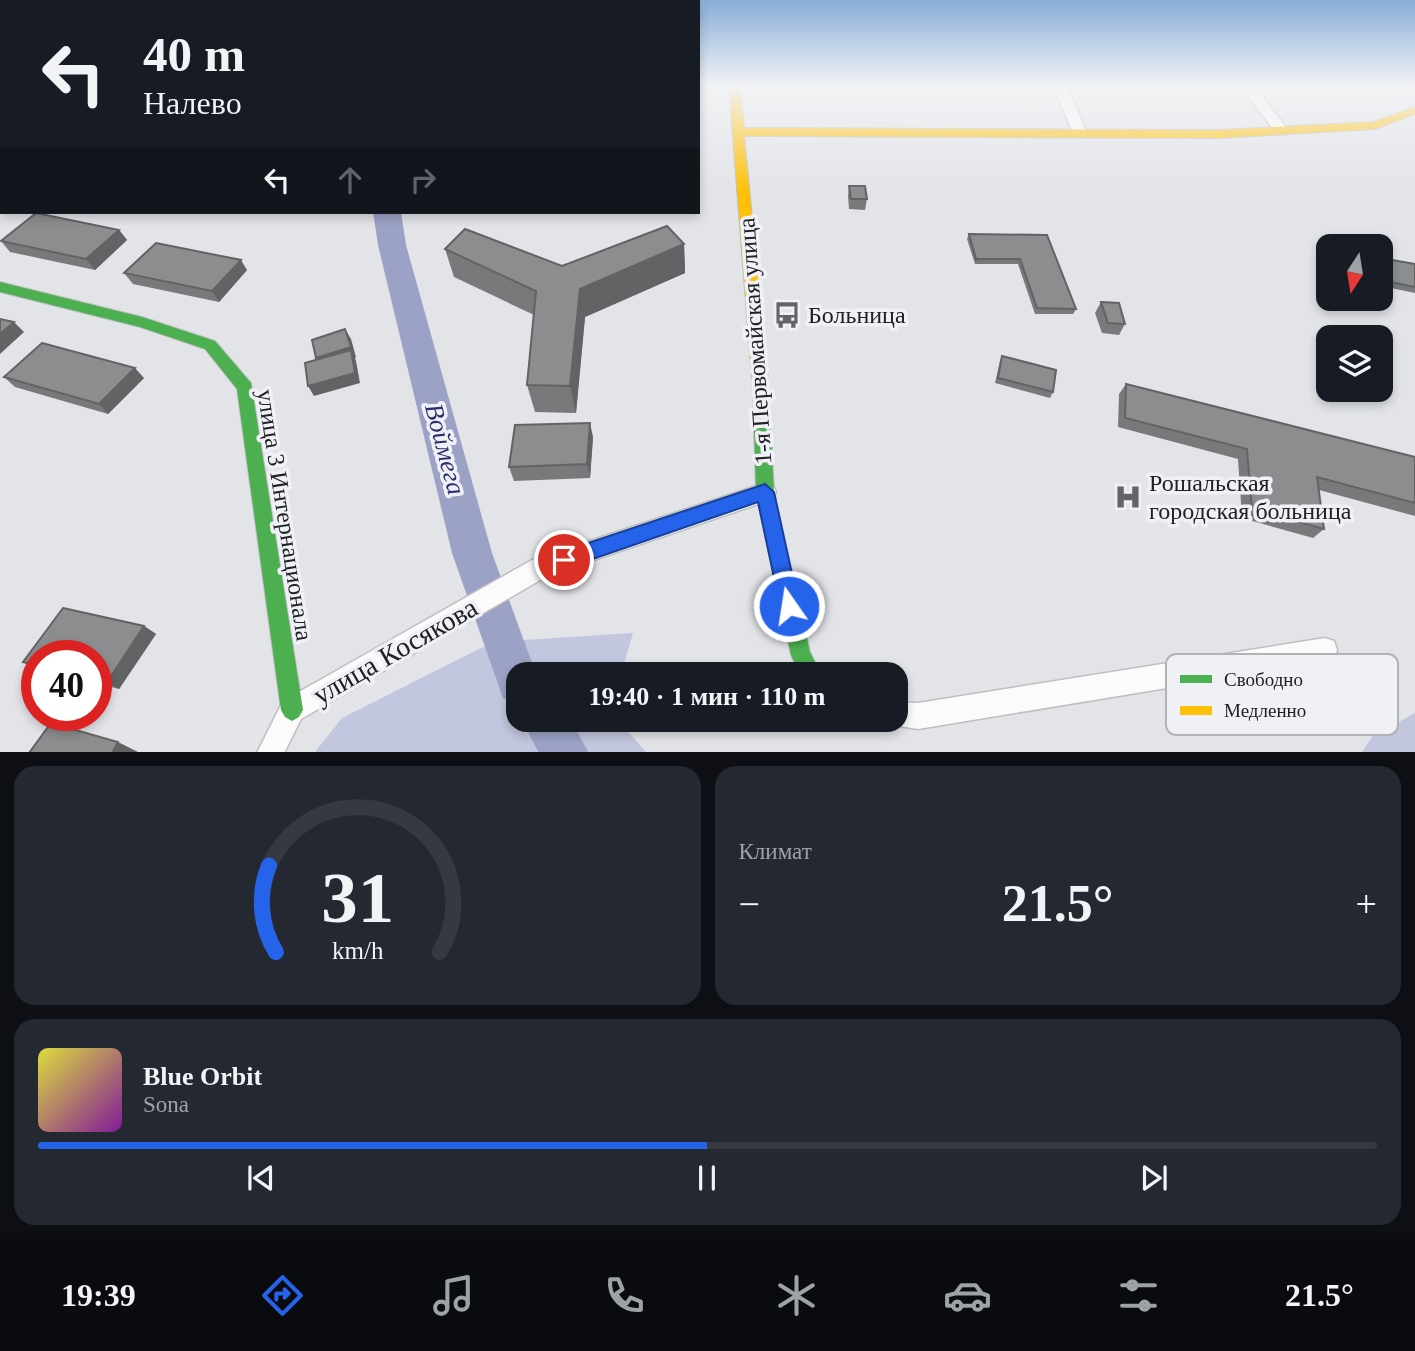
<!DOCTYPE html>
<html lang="ru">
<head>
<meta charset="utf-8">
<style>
	:root { --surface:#171b24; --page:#242831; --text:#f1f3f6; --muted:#9ea1a6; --line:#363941; --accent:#2563eb }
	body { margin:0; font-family:"Times New Roman",serif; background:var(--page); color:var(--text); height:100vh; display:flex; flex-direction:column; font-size:26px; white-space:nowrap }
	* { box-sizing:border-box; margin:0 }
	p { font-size:23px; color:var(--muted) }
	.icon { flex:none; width:38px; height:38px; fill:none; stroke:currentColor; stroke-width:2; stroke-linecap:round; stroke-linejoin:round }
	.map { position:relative; height:752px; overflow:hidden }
	.side { display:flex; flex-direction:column; gap:14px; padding:14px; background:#0d0f14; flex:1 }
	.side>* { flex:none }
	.guide { position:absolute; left:0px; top:0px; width:700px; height:214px; box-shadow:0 4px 10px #0003; background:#171b24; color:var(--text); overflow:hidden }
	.needle { width:46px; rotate:192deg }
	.fabs { position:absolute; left:1316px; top:234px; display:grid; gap:14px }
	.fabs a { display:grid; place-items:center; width:77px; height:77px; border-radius:14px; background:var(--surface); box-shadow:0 4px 10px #0003; font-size:35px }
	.speed { position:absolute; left:21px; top:640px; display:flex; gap:14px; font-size:35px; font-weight:700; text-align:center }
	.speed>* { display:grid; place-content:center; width:91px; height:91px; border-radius:50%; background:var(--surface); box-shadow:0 4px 10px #0003; line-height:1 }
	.speed .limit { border:10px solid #d22; background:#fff; color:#111 }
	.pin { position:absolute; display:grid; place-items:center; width:60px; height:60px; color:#fff; margin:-30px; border:4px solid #fff; border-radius:50%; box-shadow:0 2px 7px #0007 }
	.me { position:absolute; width:77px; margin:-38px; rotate:347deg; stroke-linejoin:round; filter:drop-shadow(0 0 5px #0008) }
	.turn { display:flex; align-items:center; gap:24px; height:147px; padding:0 28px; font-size:32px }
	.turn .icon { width:91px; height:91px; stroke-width:2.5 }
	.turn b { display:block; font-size:49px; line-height:60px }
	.lanes { display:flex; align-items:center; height:66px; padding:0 28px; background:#0003; justify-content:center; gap:35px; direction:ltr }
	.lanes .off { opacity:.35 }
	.big { font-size:52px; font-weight:700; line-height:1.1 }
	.side .card { flex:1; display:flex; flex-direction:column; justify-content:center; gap:10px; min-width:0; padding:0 24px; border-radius:21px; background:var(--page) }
	.side .dial { align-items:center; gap:0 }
	.dial svg { height:182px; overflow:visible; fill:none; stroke:var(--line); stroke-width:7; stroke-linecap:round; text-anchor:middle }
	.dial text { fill:var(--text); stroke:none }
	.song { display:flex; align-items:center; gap:21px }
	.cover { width:84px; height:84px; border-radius:10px; background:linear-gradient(135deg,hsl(60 70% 55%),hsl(290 70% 35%)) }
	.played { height:7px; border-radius:4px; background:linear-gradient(90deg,var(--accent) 50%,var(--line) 50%) }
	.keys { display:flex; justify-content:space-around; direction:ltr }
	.heat { display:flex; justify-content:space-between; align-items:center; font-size:38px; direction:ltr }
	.side .tiles { flex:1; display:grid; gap:14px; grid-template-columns:1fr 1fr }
	.card:last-child { grid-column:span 2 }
	.trip { position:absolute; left:506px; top:662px; width:402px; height:70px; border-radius:21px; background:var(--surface); box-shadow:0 4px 10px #0003; font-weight:700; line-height:70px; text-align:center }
	.tab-bar { display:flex; height:112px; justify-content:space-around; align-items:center; background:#090b0e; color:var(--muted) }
	.tab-bar .icon { width:49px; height:49px }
	.tab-bar .selected { color:var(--accent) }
	.tab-bar b { font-size:32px; color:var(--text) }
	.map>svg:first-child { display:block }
	.green { fill:#c2c6de }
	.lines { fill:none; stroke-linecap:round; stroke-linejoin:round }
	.river { fill:#9ca2c5; fill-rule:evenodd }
	.street-casing { stroke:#bfbfc2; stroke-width:3 }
	.fast-casing { stroke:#bfbfc2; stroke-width:2 }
	.slow-casing { stroke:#bfbfc2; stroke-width:2 }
	.street { fill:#fbfbfc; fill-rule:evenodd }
	.fast { fill:#4caf50; fill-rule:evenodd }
	.slow { fill:#ffc107; fill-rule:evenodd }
	.wall { fill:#78797b }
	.shaded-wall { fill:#626364 }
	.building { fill:#8c8d8f; stroke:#626364; stroke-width:2 }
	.route { fill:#2563eb; stroke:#184099; stroke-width:2 }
	.labels { text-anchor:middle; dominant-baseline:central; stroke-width:7; stroke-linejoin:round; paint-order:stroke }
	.poi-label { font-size:24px; fill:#212123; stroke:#eff1f7; text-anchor:start }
	.street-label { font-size:24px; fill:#212123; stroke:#eff1f7 }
	.water-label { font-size:26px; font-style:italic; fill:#2b2f6a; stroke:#eff1f7 }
	.near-street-label { font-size:28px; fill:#212123; stroke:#eff1f7 }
	.key { fill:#eff1f7; stroke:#b1b3b7; stroke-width:2 }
	.key-label { font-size:19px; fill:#212123 }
</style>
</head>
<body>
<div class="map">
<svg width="1415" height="753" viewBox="0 0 1415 753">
	<rect width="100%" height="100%" fill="#e3e4e8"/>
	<g class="green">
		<path d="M633 633 621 674H518V719H617L646 752H315L342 718 493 642Z"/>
		<path d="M1415 713V752H1362L1372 737Z"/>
	</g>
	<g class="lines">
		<g class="river">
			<path d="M373 212H401L406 245 492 553 536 674H518V705L503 698 452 553 378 245Z"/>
			<path d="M521 719H570L589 753H539Z"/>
		</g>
		<defs>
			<g id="street">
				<path d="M1053 86H1067L1087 133 1085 136 1080 137 1073 133Z"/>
				<path d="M1240 86H1254L1289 131 1287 134H1277Z"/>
				<path d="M765 483 773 485 776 492 773 499 547 576 301 719 284 753H257L283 701 532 560Z"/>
				<path d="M1325 638 1334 641 1337 650 1334 659 1325 662 918 729 887 724 885 719H896V702L918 703Z"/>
			</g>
			<g id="fast">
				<path d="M0 282 142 317 215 341 251 383 303 710 299 717 292 721 285 717 281 710 237 389 205 349 140 327 0 292Z"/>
				<path d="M761 386 767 388 769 392 774 492 810 652 821 674H800L791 655 756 492 753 392 755 388Z"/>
			</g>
			<path id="slow" d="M729 86H740L744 128 1219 130 1373 122 1415 107V114L1375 129 1219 138 744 136 769 392 767 396H755L753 392Z"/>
		</defs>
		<use href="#street" class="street-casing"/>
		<use href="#fast" class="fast-casing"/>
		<use href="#slow" class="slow-casing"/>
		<use href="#street" class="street"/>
		<use href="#fast" class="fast"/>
		<use href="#slow" class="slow"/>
	</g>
	<g class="wall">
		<path d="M824 86H1049V87L824 88Z"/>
		<path d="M849 186 867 199 865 210 849 209 848 196Z"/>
		<path d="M119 230 127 240 95 270 10 252 1 241Z"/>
		<path d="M969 234 1047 235 1076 309 1073 314H1035L1018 264H975L967 239Z"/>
		<path d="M684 244 685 273 585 317 576 413 535 412 527 385 534 315 454 277 445 249 562 266Z"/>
		<path d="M1327 248H1328V275L1323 253Z"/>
		<path d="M1381 258 1415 264V293L1381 286Z"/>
		<path d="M247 270 219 302 133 284 124 273Z"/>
		<path d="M1101 302 1125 324 1119 335 1102 333 1095 313Z"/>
		<path d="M1002 356 1053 392 1050 398 995 383 1000 361Z"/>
		<path d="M4 377 144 378 108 414 15 387Z"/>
		<path d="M1126 384 1415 457V516L1319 490 1324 529 1313 538 1242 518 1238 459 1118 427 1119 394Z"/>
		<path d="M593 437 590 478 514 481 509 467Z"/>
		<path d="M63 608 144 626 156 634 119 689 96 683V656H37V669L23 662Z"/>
	</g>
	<g class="shaded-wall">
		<path d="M119 230 127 240 95 270 86 259Z"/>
		<path d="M684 244 685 273 585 317 576 413 570 386 580 289Z"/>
		<path d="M241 260 247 270 219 302 212 291Z"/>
		<path d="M14 322 24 332 0 354V334Z"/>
		<path d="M345 329 351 339 356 357 355 358 356 361 360 383 314 396 308 386 322 368 316 358Z"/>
		<path d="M135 368 144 378 108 414 99 404Z"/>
		<path d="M590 423 593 437 590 478 587 464Z"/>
		<path d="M144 626 156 634 119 689 107 682Z"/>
		<path d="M118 742 140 753H112Z"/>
	</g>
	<g class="building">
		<path d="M849 186H865L867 199H851Z"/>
		<path d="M36 213 119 230 86 259 1 241Z"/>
		<path d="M667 226 684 244 580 289 570 386 527 385 536 291 445 249 465 229 562 266Z"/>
		<path d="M969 234 1047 235 1076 309 1037 308 1020 259H976Z"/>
		<path d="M156 243 241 260 212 291 124 273Z"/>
		<path d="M1381 258 1415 264V287L1381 280Z"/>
		<path d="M1101 302 1119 303 1125 324 1108 323Z"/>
		<path d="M0 319 14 322 0 334Z"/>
		<path d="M345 329 351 347 316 358 312 340Z"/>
		<path d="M42 343 135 368 99 404 4 377Z"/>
		<path d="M351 350 355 373 308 386 305 363Z"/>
		<path d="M1002 356 1056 370 1053 392 998 378Z"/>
		<path d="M1126 384 1415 457V503L1317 477 1324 529 1252 509 1247 449 1125 418Z"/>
		<path d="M590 423 587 464 509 467 515 425Z"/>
		<path d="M63 608 144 626 107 682 96 679V656H37V665L23 662Z"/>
		<path d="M51 723 118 742 112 753H29Z"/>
	</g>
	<linearGradient id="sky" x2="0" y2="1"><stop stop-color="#89adda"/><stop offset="0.45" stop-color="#f2f3f5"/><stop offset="1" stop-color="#f2f3f5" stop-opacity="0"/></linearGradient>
	<rect width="1415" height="191" fill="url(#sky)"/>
	<path class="route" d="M765 484 774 492 799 606 796 613 789 615 782 613 780 606 758 502 564 569 558 566 555 560 558 554 564 551Z"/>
	<defs>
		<symbol id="bus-bare" viewBox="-9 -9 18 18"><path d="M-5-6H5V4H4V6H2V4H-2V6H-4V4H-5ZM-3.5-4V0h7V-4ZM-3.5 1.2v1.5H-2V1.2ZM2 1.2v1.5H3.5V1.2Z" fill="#656568" stroke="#eff1f7" stroke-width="2.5" paint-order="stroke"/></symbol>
		<symbol id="hospital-bare" viewBox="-9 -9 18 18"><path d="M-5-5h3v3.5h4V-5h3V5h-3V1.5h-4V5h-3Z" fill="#656568" stroke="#eff1f7" stroke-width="2.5" paint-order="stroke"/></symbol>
	</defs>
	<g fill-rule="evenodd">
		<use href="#bus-bare" x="768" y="296" width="38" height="38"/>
		<use href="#hospital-bare" x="1109" y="478" width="38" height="38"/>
	</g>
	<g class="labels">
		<g class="poi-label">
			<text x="808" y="315">Больница</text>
			<text x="1149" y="483">Рошальская<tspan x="1149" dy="28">городская больница</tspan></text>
		</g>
		<g class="street-label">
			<text transform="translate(755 341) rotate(-94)">1-я Первомайская улица</text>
			<text transform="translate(285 515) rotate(81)">улица 3 Интернационала</text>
		</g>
		<g class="water-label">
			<text transform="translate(445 449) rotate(75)">Воймега</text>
		</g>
		<g class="near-street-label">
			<text transform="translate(395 651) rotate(-30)">улица Косякова</text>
		</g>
	</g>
	<rect x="1166" y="654" width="232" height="81" rx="10" class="key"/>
	<rect x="1180" y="675" width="32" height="8" fill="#4caf50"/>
	<rect x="1180" y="706" width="32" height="9" fill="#ffc107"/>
	<g class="key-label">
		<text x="1224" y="686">Свободно</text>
		<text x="1224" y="717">Медленно</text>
	</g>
</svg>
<div class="fabs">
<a><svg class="needle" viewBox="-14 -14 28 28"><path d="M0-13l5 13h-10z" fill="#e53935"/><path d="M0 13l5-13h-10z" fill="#9ea1a6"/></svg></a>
<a><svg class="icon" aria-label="layers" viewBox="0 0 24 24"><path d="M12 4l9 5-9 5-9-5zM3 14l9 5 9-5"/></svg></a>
</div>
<div class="speed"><div class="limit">40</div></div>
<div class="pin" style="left:564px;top:560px;background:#d93025"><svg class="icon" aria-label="arrive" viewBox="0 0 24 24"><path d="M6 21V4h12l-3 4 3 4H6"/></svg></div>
<svg class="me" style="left:789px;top:606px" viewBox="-20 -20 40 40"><circle r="17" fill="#2563eb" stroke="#fff" stroke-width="3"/><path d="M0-11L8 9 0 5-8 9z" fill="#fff"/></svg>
<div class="trip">19:40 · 1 мин · 110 m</div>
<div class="guide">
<div class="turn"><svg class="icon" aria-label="left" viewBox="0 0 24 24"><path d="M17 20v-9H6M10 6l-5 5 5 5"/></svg><div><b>40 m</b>Налево</div></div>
<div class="lanes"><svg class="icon" aria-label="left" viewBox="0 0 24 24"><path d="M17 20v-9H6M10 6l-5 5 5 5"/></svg><svg class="icon off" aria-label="ahead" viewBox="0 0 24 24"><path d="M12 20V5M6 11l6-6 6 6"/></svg><svg class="icon off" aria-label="right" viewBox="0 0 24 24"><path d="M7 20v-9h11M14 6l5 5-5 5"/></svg></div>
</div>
</div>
<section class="side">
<div class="tiles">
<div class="card dial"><svg viewBox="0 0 100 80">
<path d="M14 69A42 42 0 1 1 86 69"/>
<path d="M14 69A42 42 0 0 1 11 31" stroke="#2563eb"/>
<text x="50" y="56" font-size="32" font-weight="700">31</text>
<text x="50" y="72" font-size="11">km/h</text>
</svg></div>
<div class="card"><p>Климат</p>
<div class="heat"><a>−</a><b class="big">21.5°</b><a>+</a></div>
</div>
<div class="card">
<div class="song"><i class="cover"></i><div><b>Blue Orbit</b><p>Sona</p></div></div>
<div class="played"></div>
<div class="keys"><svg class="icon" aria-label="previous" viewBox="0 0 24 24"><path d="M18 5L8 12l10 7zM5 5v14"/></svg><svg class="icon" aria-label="pause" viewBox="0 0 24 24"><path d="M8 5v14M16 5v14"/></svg><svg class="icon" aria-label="next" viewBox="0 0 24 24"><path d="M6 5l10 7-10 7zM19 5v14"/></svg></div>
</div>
</div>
</section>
<nav class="tab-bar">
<b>19:39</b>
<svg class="icon selected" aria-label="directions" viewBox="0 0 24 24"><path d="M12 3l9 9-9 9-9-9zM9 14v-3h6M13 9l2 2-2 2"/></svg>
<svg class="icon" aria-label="music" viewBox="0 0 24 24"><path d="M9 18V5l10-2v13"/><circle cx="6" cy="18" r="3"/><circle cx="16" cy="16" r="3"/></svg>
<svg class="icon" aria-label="phone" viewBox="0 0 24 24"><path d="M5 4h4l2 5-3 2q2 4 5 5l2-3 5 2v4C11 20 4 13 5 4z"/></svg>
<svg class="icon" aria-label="climate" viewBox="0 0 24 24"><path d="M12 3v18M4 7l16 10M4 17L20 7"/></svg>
<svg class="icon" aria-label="car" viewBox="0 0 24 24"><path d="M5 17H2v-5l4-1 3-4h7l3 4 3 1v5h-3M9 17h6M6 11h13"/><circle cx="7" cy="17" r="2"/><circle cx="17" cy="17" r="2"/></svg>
<svg class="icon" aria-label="filters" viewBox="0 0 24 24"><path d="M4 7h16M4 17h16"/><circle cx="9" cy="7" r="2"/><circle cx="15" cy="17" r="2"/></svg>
<b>21.5°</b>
</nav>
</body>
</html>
